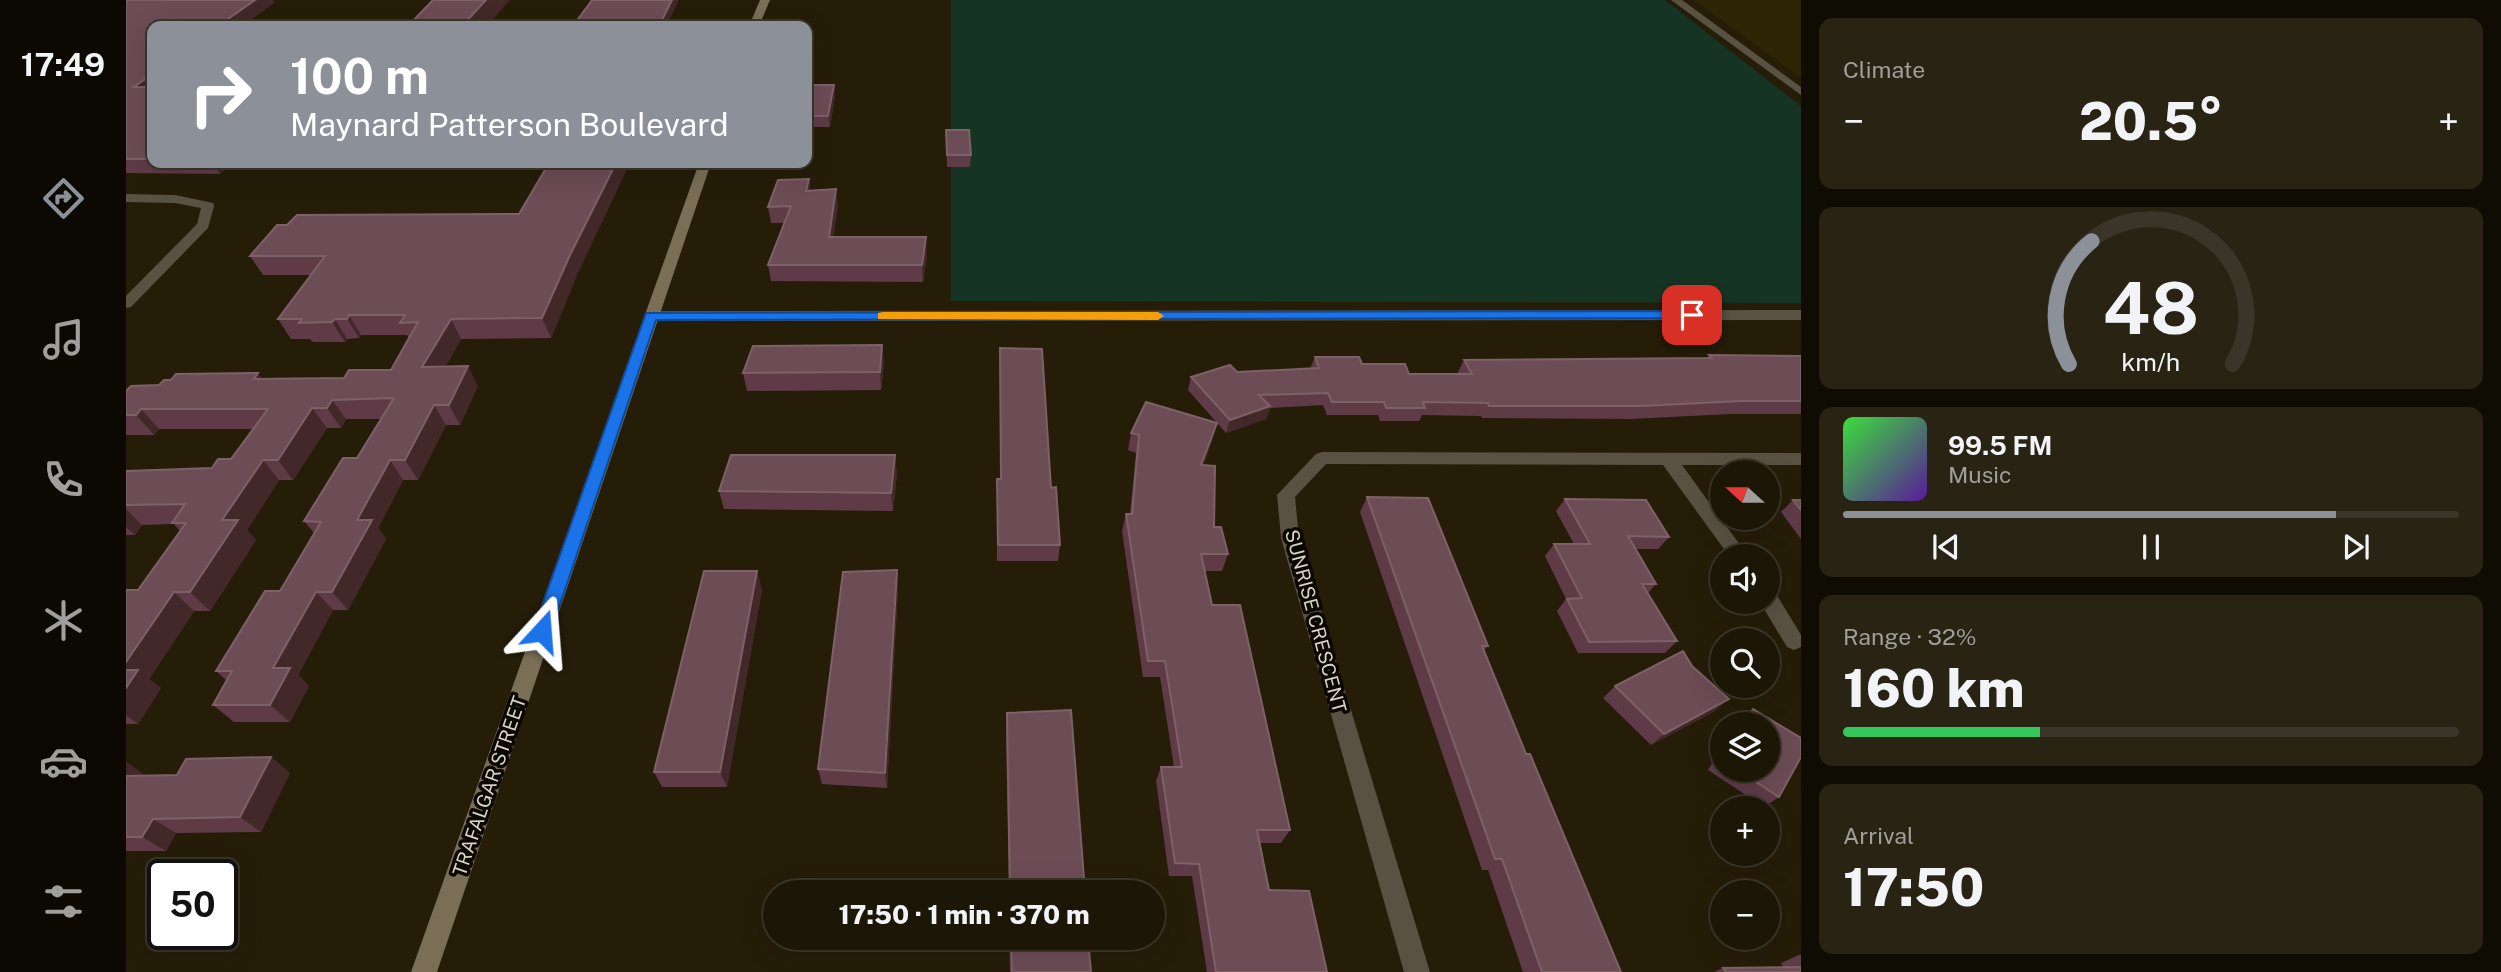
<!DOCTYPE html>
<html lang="en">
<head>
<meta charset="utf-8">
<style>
	:root { --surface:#1c1606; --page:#292314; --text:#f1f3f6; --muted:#a09f9b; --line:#3a3528; --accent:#8c9099 }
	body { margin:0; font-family:"Public Sans",sans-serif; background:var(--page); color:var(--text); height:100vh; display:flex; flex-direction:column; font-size:26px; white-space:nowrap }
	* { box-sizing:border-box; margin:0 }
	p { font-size:23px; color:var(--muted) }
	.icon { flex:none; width:38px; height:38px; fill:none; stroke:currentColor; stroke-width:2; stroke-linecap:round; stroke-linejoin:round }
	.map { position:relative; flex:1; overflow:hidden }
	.drawer { display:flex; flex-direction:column; gap:18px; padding:18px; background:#0f0c03; width:700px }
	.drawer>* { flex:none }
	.top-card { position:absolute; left:21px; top:21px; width:665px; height:147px; border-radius:14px; box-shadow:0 7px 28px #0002,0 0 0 2px var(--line); background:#8c9099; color:#fff; overflow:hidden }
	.needle { width:46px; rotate:291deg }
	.controls { position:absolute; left:1584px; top:460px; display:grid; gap:14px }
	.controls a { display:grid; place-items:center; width:70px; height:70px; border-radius:50%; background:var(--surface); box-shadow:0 7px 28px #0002,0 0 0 2px var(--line); font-size:35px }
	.speed { position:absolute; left:21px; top:859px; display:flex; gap:14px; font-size:35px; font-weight:700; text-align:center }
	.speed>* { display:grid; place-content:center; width:91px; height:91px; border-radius:50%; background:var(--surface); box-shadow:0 7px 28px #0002,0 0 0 2px var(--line); line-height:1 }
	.speed .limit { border:4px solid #111; border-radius:10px; background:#fff; color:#111 }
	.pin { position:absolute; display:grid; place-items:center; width:60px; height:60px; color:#fff; margin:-30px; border-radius:14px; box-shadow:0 4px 10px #0006 }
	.me { position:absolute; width:77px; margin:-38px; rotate:19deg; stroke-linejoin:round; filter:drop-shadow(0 0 5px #0008) }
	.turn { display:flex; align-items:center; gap:24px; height:147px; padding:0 28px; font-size:32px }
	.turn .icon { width:91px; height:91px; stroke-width:2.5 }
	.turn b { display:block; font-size:49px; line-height:60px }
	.big { font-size:52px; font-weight:800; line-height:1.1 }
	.drawer .card { flex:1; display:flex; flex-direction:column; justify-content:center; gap:10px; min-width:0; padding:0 24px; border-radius:14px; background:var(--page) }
	.drawer .dial { align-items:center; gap:0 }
	.dial svg { height:182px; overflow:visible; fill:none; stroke:var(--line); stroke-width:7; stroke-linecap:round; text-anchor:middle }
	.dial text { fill:var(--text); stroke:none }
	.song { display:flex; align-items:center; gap:21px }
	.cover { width:84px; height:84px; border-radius:10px; background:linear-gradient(135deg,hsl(120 70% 55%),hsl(270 70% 35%)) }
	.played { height:7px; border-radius:4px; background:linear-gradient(90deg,var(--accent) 80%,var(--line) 80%) }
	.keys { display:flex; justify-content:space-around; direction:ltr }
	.heat { display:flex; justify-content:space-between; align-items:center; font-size:38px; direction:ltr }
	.charge { height:10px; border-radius:5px; background:linear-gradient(90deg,#34c759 32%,var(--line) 0) }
	.trip { position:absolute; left:637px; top:880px; width:402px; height:70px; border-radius:35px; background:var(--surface); box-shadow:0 7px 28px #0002,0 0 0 2px var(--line); font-weight:800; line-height:70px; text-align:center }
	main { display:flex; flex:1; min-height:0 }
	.tabs { display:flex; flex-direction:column; width:126px; justify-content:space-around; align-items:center; background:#0b0902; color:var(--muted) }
	.tabs .icon { width:49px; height:49px }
	.tabs .selected { color:var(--accent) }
	.tabs b { font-size:32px; color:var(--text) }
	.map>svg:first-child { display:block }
	.built { fill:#2e2406 }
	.green { fill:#163424 }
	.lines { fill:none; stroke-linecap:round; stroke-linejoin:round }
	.street { fill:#595242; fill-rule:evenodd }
	.secondary { fill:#7a6f56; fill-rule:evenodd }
	.wall { fill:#5f3b48 }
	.shaded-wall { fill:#422828 }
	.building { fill:#6c4c55; stroke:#7d6167; stroke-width:2 }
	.route { fill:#1a73e8; stroke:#114b97; stroke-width:2 }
	.slow { fill:#f59e0b }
	.labels { text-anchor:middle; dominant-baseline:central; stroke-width:7; stroke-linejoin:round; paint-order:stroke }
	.street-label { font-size:19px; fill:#d7d3c6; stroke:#0b0802 }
</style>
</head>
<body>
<main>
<nav class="tabs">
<b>17:49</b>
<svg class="icon selected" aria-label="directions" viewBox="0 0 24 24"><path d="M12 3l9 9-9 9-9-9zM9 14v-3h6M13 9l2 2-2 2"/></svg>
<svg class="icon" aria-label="music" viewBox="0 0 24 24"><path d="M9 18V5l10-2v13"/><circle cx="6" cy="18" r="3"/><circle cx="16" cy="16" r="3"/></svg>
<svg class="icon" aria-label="phone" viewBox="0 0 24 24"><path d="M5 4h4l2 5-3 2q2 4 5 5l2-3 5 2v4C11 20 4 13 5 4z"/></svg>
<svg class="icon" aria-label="climate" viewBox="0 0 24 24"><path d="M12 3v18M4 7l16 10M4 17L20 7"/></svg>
<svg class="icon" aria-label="car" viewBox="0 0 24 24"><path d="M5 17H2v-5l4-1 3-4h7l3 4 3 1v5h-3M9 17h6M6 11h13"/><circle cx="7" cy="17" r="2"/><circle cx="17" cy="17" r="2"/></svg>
<svg class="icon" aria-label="filters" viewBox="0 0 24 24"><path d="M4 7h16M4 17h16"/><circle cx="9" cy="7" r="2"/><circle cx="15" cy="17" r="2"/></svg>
</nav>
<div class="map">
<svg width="1675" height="972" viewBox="0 0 1675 972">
	<rect width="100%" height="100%" fill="#251d08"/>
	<path class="built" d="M1568 0H1675V78Z"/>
	<path class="green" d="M825 0H1539L1675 106V303L825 301Z"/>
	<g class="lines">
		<g class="street">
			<path d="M1545 0H1556L1675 87V95Z"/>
			<path d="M0 194 49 195 87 203 88 206 82 228 5 307 0 308V296L71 224 75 208 49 203 0 202Z"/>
			<path d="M1675 310V320L525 321 518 316 525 311Z"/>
			<path d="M1196 452 1675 453V465H1556L1622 556H1603L1537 465 1200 464 1169 497 1173 538 1304 972H1278L1155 538 1151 495 1190 454Z"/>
			<path d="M1642 590 1649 592 1675 635V647L1668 650 1661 647 1635 604 1642 602Z"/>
		</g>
		<g class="secondary">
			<path d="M634 0H644L633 26H623Z"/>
			<path d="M573 163H585L311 972H285Z"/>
		</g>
	</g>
	<g class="wall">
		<path d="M3 0H147L148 3 26 26V163H106L94 174 0 173V1Z"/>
		<path d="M681 85H708L709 96 704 127H681Z"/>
		<path d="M820 130 845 155 844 167H821Z"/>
		<path d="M683 179 684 190 712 206 707 237 801 254 797 282 645 281 642 265 659 223H645L642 207Z"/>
		<path d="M151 225 451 275 425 338 335 339 319 367 352 386 334 425H320L292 480H277L252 528 260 539 222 610H207L172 675 183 686 164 722H108L87 705 101 681 90 671 154 591 188 533 178 521 231 458 255 419H220L215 428H201L167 480H153L121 530 130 540 84 611H68L23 679 35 688 12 724H0V590H12L54 531 48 524 16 525 9 535H0V471L86 468 105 459 128 429H33L28 435H0V391L33 385 136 379 218 378 265 370 283 338 281 335H235L233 338 221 339 219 342H187L184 339H165L152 319 185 275H137L124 256Z"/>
		<path d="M756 345 758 363 755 390 621 391 617 373Z"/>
		<path d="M874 348 925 488 934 545 932 561H871V479H874Z"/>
		<path d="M1583 355 1675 356V414H1604L1505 419 1356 418 1355 416 1296 415 1293 421H1254L1252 415H1201L1197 405 1144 408 1140 419 1100 433 1062 390 1065 377 1111 372 1184 369 1189 357 1236 364 1283 374H1333L1332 372 1338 360 1581 358Z"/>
		<path d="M1091 423 1086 441 1077 465 1088 527 1102 554 1096 571H1079L1086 605 1164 830 1155 843H1133L1143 890 1201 972H1081L1066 876H1043L1030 781 1035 767H1048L1034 677H1017L996 531 1000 514H1004L1010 453 1002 450 1005 433Z"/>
		<path d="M771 474 767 511 598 509 593 491Z"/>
		<path d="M1241 497 1362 646 1358 650 1400 754 1495 972H1397L1362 870H1356L1234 512Z"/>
		<path d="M1439 499 1543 537 1532 549H1510L1530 584 1522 593 1551 641 1539 653H1452L1431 611 1440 599 1419 556 1428 544H1448L1430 511Z"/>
		<path d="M1667 500H1675V539L1655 512Z"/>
		<path d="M772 588 761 788 696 784 692 769Z"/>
		<path d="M636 589 601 787H536L528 772Z"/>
		<path d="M1489 686 1589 711 1525 745 1477 698Z"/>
		<path d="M1627 709 1675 738V757L1653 797 1638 807 1582 770 1596 747V770H1642V724H1610L1613 720Z"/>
		<path d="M881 713 959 892H883L880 730Z"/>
		<path d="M145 757 164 773 135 832 50 833 40 851H0V762L17 774 16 776 51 775Z"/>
		<path d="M883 938H962L965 972H884Z"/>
		<path d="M1673 955H1675V972H1588L1597 968 1657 967 1655 963Z"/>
	</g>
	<g class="shaded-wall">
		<path d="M129 0H147L148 3 117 26H92Z"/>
		<path d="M360 0H384L361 26H336Z"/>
		<path d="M546 0H553L540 26H533Z"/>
		<path d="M26 74V93L8 87Z"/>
		<path d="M708 85 709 96 704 127 702 116Z"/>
		<path d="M86 163H106L94 174Z"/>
		<path d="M490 163H504L451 275 425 338 416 318 444 255Z"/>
		<path d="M683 179 685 196 680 191Z"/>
		<path d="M710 189 712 206 705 254 703 237Z"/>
		<path d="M800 237 801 254 797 282 796 265Z"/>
		<path d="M223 315 235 335 233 338 221 319Z"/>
		<path d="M209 319 221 339 219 342 206 322Z"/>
		<path d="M325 319 335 339 307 387 296 367Z"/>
		<path d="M756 345 758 363 755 390 754 372Z"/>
		<path d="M342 366 352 386 334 425 323 405Z"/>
		<path d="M132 373 147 393 128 379Z"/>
		<path d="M206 400 220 419 215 428 201 408Z"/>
		<path d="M308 405 320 425 292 480 279 460Z"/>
		<path d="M1144 406 1140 419 1100 433 1104 420Z"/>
		<path d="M186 408 201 428 167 480 152 460Z"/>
		<path d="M15 409 33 429 28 435 10 415Z"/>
		<path d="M1091 423 1086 441 1070 482 1075 465Z"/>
		<path d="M769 455 771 474 767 511 765 493Z"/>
		<path d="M137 460 153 480 121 530 130 540 84 611 64 592 96 520Z"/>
		<path d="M264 460 277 480 252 528 260 539 222 610 206 592 231 520Z"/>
		<path d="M0 509 16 525 9 535 0 527Z"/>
		<path d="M771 570 772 588 761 788 759 773Z"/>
		<path d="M631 571 636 589 601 787 594 772Z"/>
		<path d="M48 592 68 611 23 679 35 688 12 724 0 715V662Z"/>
		<path d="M190 592 207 610 172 675 183 686 164 722 144 705 147 668Z"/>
		<path d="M1603 699 1589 711 1525 745 1538 734Z"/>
		<path d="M145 757 164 773 135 832 114 817Z"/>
		<path d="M0 762 17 774 7 791 0 787Z"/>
		<path d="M27 819 50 833 40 851 16 837Z"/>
	</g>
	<g class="building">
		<path d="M3 0H129L92 26H26V74L8 87H26V159H0V1Z"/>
		<path d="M307 0H360L336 26H282Z"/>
		<path d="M466 0H546L533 26H447Z"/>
		<path d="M681 85H708L702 116H681Z"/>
		<path d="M820 130H843L845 155H821Z"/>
		<path d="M423 163H490L444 255 416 318 325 319 296 367 342 366 323 405H308L279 460H264L231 520H246L206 592H190L147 668H164L144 705H87L106 671H90L139 591H154L195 522 178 521 217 458H231L268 398 206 400 201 408H186L152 460H137L96 520H112L64 592H48L0 662V590H12L60 523H46L59 504 0 505V471L86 468 92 459H105L142 409H15L10 415H0V391L5 386 33 385 38 380H45L50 374 132 373 128 379 218 378 223 370H265L292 322 274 323 279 315H223L221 319H209L206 322 173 323 176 319H152L199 256H124L151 225H161L171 215 393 214Z"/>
		<path d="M683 179 680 191 710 189 703 237H800L796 265H642L665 206 642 207 652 180Z"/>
		<path d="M756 345 754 372 617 373 627 346Z"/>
		<path d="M874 348 916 349 925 488 930 487 934 545H872L871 479H875Z"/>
		<path d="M1583 355 1675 356V401H1615L1515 406H1363L1362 403 1297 402 1299 408H1260L1258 402H1206L1202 393 1133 395 1144 406 1104 420 1065 377 1104 365 1111 372 1193 368 1189 357H1233L1236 364H1279L1283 374H1346L1338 360 1586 358Z"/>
		<path d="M1020 402 1091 423 1075 465 1089 466 1088 527H1095L1102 554H1075L1086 605H1114L1164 830H1131L1143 890 1183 891 1201 972H1090L1073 864 1049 863 1035 767H1056L1039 661H1022L1000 514H1006L1013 435 1005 433Z"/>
		<path d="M605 455H769L765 493 593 491Z"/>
		<path d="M1241 497 1302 498 1362 646H1356L1400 754H1404L1495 972H1416L1376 859H1369Z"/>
		<path d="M1439 499 1520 500 1543 537 1502 536 1530 584H1516L1551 641 1463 642 1441 599 1456 598 1428 544H1464Z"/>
		<path d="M1667 500H1675V510Z"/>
		<path d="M771 570 759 773 692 769 717 572Z"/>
		<path d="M578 571H631L594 772H528Z"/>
		<path d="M1557 651 1566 666 1603 699 1538 734 1489 686Z"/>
		<path d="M0 670H12L0 688Z"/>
		<path d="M1627 709 1675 738V757L1653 797 1612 770H1642V724H1617Z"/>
		<path d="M945 710 959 892H884L881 713Z"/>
		<path d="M145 757 114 817 27 819 16 837H0V776L51 775 60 759Z"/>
		<path d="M885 938H962L965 972H886Z"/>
		<path d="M1675 967V972H1600L1597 968Z"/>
	</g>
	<path class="route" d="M1566 311 1572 315 1570 318 530 320 425 631 423 636 416 639 410 636 407 631 520 313Z"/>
	<path class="slow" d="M757 312H1032L1038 316 1032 320 752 319V313Z"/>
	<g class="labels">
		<g class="street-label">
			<text transform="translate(1190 621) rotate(75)">SUNRISE CRESCENT</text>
			<text transform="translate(363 786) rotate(-71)">TRAFALGAR STREET</text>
		</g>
	</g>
</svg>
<div class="controls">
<a><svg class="needle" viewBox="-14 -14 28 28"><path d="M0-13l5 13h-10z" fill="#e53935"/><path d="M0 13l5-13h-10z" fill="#a09f9b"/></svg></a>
<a><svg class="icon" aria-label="sound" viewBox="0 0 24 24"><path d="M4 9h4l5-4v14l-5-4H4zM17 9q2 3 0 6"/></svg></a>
<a><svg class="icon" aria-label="search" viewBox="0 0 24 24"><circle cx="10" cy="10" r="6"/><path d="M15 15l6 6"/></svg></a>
<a><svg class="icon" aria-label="layers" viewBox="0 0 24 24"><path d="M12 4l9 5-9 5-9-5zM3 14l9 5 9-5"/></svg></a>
<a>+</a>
<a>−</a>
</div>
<div class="speed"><div class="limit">50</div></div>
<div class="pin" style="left:1566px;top:315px;background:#d93025"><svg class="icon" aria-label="arrive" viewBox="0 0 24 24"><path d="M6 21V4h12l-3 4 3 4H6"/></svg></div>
<svg class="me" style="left:416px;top:631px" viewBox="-20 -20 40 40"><path d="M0-17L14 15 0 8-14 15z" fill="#1a73e8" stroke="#fff" stroke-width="4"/></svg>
<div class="trip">17:50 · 1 min · 370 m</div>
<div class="top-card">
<div class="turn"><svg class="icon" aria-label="right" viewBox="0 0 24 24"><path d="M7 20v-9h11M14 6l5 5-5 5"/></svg><div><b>100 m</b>Maynard Patterson Boulevard</div></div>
</div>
</div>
<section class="drawer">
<div class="card"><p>Climate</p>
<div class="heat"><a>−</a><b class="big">20.5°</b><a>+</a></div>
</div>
<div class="card dial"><svg viewBox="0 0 100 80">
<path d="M14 69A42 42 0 1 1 86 69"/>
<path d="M14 69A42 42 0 0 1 24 15" stroke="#8c9099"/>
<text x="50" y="56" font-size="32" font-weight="700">48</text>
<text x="50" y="72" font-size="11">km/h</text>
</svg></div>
<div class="card">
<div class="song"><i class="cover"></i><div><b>99.5 FM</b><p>Music</p></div></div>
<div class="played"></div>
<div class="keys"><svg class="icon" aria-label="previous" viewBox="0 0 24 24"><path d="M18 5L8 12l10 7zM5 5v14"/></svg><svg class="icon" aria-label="pause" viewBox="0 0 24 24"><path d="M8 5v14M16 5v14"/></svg><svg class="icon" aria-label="next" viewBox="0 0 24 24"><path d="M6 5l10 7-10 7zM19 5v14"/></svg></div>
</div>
<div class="card"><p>Range · 32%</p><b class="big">160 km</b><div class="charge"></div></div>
<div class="card"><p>Arrival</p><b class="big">17:50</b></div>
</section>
</main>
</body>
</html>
